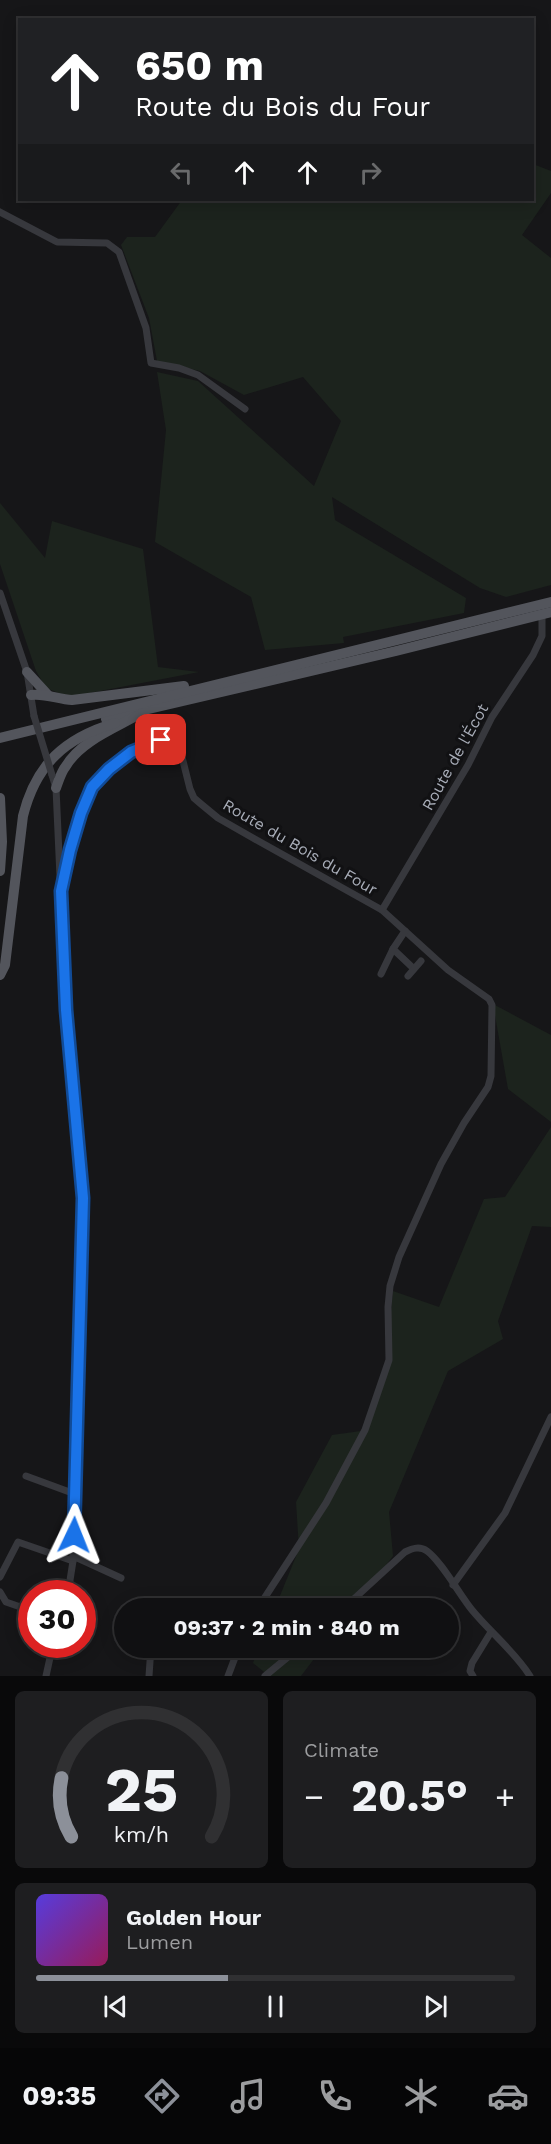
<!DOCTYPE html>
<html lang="en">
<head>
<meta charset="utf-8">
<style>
	:root { --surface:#101012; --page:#1e1e20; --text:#f1f3f6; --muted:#9c9d9f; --line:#303032; --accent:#8c9099 }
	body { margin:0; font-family:"Work Sans",sans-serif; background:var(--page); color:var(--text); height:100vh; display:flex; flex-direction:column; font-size:22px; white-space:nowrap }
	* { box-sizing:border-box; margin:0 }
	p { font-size:20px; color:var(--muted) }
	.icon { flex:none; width:33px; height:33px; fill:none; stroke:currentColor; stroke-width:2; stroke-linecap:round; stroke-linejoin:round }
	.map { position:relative; height:1676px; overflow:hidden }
	.sheet { display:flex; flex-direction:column; gap:15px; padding:15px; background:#09090a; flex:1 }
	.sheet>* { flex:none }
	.guide { position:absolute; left:18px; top:18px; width:516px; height:183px; border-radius:0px; box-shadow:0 3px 15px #0003,0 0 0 2px var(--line); background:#202124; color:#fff; overflow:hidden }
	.speed { position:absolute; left:18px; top:1580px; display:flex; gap:12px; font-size:30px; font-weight:700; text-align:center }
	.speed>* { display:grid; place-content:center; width:78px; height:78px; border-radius:50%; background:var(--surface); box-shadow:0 3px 15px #0003,0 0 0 2px var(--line); line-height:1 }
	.speed .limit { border:9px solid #d22; background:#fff; color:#111 }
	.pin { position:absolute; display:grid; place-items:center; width:51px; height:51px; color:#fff; margin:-26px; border-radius:12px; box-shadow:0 3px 9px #0006 }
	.me { position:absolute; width:66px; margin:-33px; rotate:2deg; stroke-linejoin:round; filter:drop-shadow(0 0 4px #0008) }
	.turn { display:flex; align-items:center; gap:21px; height:126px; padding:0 18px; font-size:27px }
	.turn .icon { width:78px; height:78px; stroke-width:2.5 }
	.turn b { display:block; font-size:42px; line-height:51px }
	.lanes { display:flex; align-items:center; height:57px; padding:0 18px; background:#0003; justify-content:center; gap:30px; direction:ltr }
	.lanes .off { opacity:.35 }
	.big { font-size:45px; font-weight:700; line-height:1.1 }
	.sheet .card { flex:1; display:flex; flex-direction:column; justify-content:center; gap:9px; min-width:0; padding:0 21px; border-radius:9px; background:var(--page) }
	.sheet .dial { align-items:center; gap:0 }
	.dial svg { height:156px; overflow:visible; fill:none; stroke:var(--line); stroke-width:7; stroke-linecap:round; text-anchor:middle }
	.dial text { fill:var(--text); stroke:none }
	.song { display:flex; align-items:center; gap:18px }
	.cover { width:72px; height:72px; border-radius:9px; background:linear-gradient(135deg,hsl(250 70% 55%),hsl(330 70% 35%)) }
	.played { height:6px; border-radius:3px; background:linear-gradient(90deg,var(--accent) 40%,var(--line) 40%) }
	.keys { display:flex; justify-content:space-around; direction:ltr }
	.heat { display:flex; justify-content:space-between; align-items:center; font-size:33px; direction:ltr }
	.sheet .tiles { flex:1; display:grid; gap:15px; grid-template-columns:1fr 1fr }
	.card:last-child { grid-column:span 2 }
	.trip { position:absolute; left:114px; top:1598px; width:345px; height:60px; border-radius:30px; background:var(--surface); box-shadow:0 3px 15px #0003,0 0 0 2px var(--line); font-weight:700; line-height:60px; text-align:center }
	.menu { display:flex; height:96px; justify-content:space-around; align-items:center; background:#060607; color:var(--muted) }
	.menu .icon { width:42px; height:42px }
	.menu .on { color:var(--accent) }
	.menu b { font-size:27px; color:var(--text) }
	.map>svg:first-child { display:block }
	.green { fill:#1c231d }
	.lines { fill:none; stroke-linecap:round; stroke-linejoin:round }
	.street { stroke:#37383d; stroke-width:7 }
	.primary { stroke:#53555c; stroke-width:10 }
	.street-bridge { stroke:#37383d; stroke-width:7 }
	.route-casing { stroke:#114b97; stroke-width:15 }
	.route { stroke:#1a73e8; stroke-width:10 }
	.labels { text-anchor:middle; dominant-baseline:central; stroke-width:6; stroke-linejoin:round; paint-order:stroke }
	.street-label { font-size:16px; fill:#a8adb8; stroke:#111113 }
</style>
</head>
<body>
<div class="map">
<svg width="551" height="1676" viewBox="0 0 551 1676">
	<rect width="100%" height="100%" fill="#161618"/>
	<g class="green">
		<path d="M533 164 551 171V193L522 235 551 258V585L506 597 480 588 332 497 335 520 466 598 464 613 343 637 344 643 265 650 251 597 155 542 166 430 157 372 198 381 314 486 341 421 303 377 244 395 200 371 157 361 149 318 121 245 127 237H155L182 200H532Z"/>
		<path d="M0 503 45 558 52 521 143 549 158 667 199 672 69 697 46 688 36 671 0 564Z"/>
		<path d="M493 1004 551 1035V1122L508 1089Z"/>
		<path d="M551 1127V1227L532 1226 498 1321 503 1339 448 1371 389 1512 393 1556 353 1608H275L299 1549 296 1502 332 1435 368 1430 386 1361 393 1291 439 1307 484 1199 505 1197Z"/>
		<path d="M259 1647H323L301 1676H269L253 1663Z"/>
	</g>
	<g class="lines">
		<g class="street">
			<path d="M0 212 57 242 107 243 119 252 146 328 151 363 179 368 198 375 245 409"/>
			<path d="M0 593 27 672 34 716"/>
			<path d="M52 775 56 788 66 1010 83 1198 73 1561 68 1593"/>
			<path d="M61 891 70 850 81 813 92 787 109 769 131 752 144 745 169 739 176 742 180 749 190 789 194 798 201 804 218 818 253 838 382 910 448 970 489 999 492 1005 491 1076 488 1087 464 1123 441 1164 399 1257 390 1286 388 1307 389 1360 365 1430 326 1503 258 1608"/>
			<path d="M382 910 468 765 492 717 533 655 542 636V615"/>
			<path d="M405 931 393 949 413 968"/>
			<path d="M381 974 393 949"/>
			<path d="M408 976 421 961"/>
			<path d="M26 1476 75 1494"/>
			<path d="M73 1556 121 1578"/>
			<path d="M0 1577 18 1542 73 1561"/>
			<path d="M453 1585 505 1513 551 1417"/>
			<path d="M0 1592 6 1602 32 1611"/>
			<path d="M344 1608 405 1552C413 1548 420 1546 427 1551 442 1562 459 1594 472 1610 490 1632 515 1652 530 1676"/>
			<path d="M46 1676 53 1644"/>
			<path d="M149 1676 151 1647"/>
			<path d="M228 1676 239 1647"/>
			<path d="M265 1676 300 1647"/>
			<path d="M473 1676 470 1671 472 1663 491 1632"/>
		</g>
		<g class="primary">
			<path d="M27 672 48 695"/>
			<path d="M31 695C44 693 58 699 72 700L184 686"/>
			<path d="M106 719 396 651 551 612"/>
			<path d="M0 738 551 602"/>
			<path d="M56 788C59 780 61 772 66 766 80 742 113 729 136 716"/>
			<path d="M0 798 2 842 0 871"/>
			<path d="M0 975 5 965 23 816C36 764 65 738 115 723"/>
		</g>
		<path class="street-bridge" d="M34 716 52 775"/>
	</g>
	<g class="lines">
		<defs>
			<path id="route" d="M74 1535 83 1198 66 1010 61 891 70 850 81 813 92 787 109 769 131 752 161 740"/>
		</defs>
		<use href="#route" class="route-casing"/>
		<use href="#route" class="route"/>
	</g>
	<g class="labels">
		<g class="street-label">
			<text transform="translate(455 757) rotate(-61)">Route de l'Écot</text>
			<text transform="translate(300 847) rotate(30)">Route du Bois du Four</text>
		</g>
	</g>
</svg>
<div class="speed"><div class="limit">30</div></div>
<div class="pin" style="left:161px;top:740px;background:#d93025"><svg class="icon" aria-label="arrive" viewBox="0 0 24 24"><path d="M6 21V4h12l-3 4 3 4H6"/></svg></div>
<svg class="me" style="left:74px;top:1535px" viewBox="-20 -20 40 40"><path d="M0-17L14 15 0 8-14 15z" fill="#1a73e8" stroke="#fff" stroke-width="4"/></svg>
<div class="trip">09:37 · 2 min · 840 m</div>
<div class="guide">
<div class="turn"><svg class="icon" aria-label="ahead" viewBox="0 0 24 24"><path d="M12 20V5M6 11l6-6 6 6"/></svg><div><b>650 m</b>Route du Bois du Four</div></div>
<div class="lanes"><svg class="icon off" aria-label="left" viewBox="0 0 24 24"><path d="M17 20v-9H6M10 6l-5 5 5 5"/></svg><svg class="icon" aria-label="ahead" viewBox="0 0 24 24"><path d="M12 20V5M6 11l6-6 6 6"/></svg><svg class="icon" aria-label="ahead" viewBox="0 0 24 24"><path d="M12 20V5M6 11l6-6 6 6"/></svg><svg class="icon off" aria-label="right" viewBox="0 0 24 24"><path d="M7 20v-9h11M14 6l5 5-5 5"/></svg></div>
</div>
</div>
<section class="sheet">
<div class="tiles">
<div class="card dial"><svg viewBox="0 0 100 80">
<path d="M14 69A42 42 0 1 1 86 69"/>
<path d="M14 69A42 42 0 0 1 9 39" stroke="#8c9099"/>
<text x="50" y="56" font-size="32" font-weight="700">25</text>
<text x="50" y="72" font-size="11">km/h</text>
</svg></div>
<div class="card"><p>Climate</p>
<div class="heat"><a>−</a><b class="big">20.5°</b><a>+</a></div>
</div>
<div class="card">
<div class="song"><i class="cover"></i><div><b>Golden Hour</b><p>Lumen</p></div></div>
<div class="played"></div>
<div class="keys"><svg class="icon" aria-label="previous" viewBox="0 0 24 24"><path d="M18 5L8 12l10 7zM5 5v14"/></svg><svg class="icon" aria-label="pause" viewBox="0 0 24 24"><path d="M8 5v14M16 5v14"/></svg><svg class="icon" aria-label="next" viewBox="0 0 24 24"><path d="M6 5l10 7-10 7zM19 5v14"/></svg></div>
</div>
</div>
</section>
<nav class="menu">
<b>09:35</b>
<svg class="icon on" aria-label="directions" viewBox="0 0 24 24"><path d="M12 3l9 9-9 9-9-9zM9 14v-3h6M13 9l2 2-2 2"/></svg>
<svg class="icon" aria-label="music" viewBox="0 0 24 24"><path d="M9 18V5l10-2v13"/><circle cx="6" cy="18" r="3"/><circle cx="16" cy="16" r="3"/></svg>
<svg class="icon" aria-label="phone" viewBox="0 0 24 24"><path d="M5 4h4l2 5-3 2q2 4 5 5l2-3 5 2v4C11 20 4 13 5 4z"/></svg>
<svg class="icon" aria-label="climate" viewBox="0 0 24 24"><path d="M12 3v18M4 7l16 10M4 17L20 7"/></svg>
<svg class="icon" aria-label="car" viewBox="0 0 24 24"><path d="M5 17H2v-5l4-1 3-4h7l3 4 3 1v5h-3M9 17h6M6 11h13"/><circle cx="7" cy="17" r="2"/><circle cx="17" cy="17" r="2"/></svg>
</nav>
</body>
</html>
